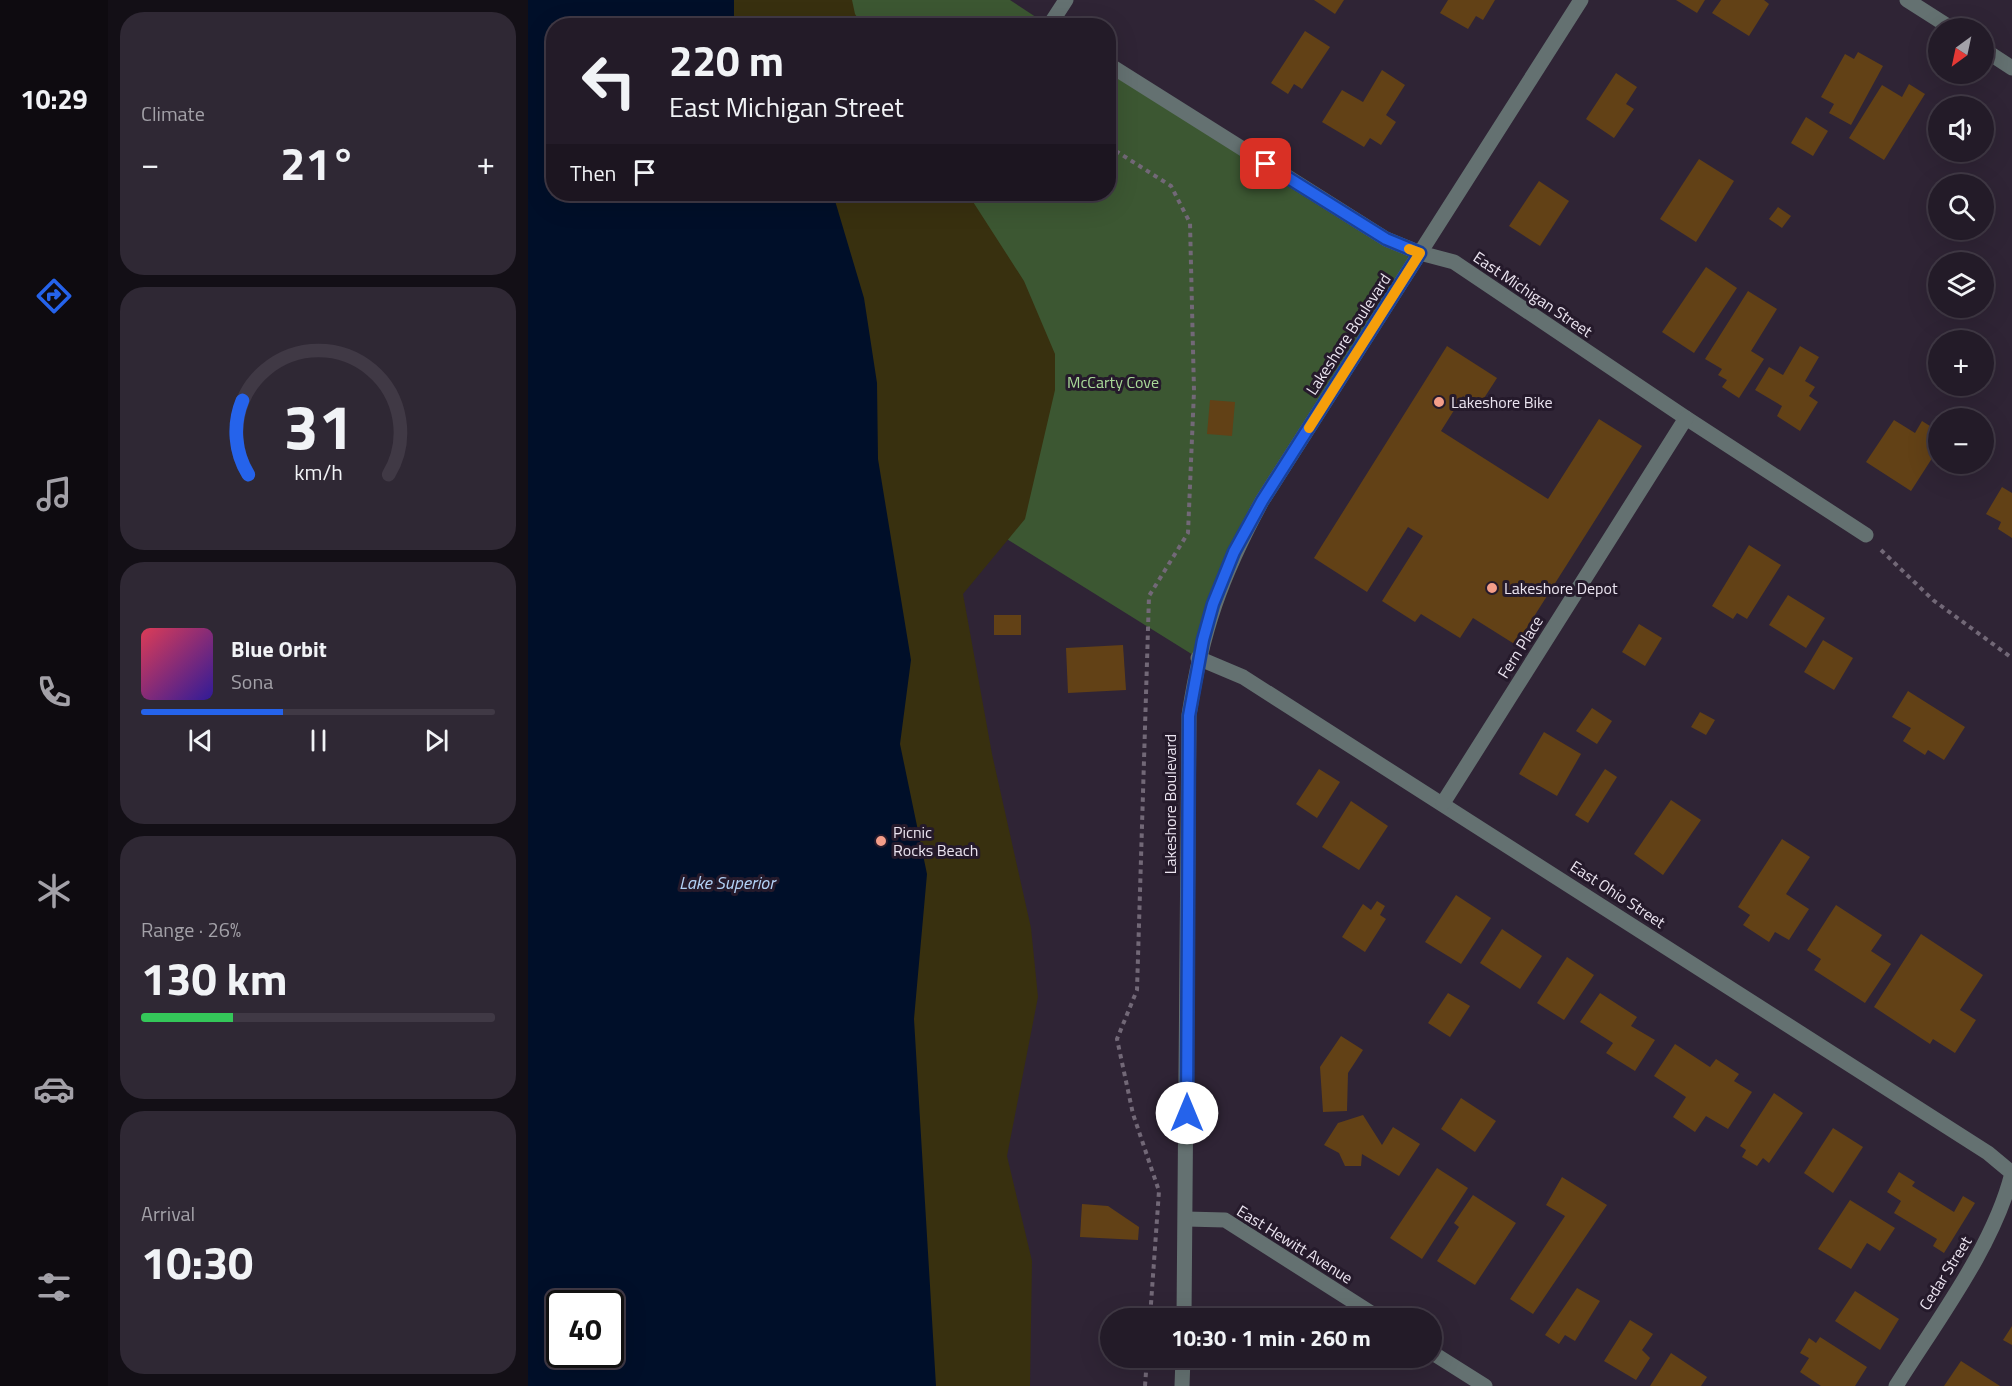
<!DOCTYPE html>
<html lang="en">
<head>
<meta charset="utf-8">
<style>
	:root { --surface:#231b28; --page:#2f2834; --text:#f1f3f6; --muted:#a3a1a8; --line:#403945; --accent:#2563eb }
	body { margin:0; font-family:"Titillium Web",sans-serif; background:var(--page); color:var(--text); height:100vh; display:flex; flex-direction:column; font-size:22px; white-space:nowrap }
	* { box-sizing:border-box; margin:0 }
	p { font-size:20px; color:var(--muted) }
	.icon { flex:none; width:33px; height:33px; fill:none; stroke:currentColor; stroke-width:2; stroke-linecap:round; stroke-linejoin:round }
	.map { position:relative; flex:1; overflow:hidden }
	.sheet { display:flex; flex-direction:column; gap:12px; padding:12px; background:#130f16; width:420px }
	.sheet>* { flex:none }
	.hud { position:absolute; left:18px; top:18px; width:570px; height:183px; border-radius:24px; box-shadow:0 6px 24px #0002,0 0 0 2px var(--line); background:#231b28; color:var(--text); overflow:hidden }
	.needle { width:39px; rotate:213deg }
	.tools { position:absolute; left:1400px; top:18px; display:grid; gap:12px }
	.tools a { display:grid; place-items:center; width:66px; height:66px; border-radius:50%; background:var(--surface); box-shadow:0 6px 24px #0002,0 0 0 2px var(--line); font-size:30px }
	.speed { position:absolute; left:18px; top:1290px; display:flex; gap:12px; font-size:30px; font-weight:700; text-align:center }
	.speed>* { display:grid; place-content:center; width:78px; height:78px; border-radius:50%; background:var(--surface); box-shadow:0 6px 24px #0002,0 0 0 2px var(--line); line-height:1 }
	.speed .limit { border:3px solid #111; border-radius:9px; background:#fff; color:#111 }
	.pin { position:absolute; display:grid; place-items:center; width:51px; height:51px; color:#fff; margin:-26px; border-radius:12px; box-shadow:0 3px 9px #0006 }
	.me { position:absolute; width:66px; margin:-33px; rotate:0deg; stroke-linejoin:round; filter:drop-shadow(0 0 4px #0008) }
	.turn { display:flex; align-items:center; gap:21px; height:126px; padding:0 24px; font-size:27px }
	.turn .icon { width:78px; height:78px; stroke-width:2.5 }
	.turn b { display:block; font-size:42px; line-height:51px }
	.then { display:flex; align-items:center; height:57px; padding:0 24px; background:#0003; gap:12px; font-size:22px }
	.big { font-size:45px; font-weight:700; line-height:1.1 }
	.sheet .widget { flex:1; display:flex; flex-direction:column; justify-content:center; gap:9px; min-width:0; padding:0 21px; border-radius:24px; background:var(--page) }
	.sheet .dial { align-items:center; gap:0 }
	.dial svg { height:156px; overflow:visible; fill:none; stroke:var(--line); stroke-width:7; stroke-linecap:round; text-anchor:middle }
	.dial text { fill:var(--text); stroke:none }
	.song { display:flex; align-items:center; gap:18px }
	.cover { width:72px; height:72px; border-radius:9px; background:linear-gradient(135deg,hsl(350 70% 55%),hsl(250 70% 35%)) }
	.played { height:6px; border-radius:3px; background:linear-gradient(90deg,var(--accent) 40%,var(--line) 40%) }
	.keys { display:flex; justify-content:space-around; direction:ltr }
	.heat { display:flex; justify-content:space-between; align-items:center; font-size:33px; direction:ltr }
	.charge { height:9px; border-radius:4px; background:linear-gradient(90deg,#34c759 26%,var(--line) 0) }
	.trip { position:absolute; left:572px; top:1308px; width:342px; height:60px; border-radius:30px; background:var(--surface); box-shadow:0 6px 24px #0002,0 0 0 2px var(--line); font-weight:700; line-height:60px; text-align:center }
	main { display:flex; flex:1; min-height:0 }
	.menu { display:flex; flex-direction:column; width:108px; justify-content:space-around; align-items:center; background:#0e0b10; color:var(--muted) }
	.menu .icon { width:42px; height:42px }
	.menu .selected { color:var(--accent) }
	.menu b { font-size:27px; color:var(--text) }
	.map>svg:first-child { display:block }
	.green { fill:#3c5732 }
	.sand { fill:#38300f }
	.water { fill:#000f29; fill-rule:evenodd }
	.building { fill:#624116 }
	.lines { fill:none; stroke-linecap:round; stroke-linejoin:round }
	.path { stroke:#726877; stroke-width:4; stroke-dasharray:4.5 4.5; stroke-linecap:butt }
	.minor { stroke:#647171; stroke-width:15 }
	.route-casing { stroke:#184099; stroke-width:15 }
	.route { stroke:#2563eb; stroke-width:10 }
	.slow { stroke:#f59e0b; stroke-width:10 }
	.poi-dot { fill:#f49e89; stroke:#251a2b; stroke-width:2 }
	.labels { text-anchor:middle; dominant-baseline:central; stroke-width:6; stroke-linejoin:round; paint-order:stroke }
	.street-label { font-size:16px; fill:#ebe4f0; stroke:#251a2b }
	.park-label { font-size:16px; fill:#aadb99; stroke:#251a2b }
	.poi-label { font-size:16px; fill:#ebe4f0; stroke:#251a2b; text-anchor:start }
	.water-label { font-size:18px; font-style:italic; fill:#b2d1f6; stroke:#251a2b }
</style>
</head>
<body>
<main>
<nav class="menu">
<b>10:29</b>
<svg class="icon selected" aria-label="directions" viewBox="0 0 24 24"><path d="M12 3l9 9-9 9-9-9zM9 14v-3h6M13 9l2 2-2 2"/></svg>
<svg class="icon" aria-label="music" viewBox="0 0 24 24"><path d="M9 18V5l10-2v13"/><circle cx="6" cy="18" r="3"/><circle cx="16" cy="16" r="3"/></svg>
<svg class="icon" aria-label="phone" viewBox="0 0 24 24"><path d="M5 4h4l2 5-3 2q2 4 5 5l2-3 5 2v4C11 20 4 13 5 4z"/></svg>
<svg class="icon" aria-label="climate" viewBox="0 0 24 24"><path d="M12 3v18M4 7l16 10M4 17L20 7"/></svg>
<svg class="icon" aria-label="car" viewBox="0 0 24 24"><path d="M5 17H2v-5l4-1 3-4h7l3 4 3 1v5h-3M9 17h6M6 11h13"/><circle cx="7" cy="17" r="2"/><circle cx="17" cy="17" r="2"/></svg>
<svg class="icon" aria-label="filters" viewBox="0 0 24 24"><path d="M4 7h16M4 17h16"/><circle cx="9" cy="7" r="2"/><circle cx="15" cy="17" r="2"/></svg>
</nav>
<section class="sheet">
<div class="widget"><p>Climate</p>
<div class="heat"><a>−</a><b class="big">21°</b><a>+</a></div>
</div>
<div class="widget dial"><svg viewBox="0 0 100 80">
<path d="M14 69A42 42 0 1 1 86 69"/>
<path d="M14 69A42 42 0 0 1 11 31" stroke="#2563eb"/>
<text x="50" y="56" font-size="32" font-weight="700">31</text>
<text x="50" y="72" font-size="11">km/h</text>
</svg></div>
<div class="widget">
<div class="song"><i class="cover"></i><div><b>Blue Orbit</b><p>Sona</p></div></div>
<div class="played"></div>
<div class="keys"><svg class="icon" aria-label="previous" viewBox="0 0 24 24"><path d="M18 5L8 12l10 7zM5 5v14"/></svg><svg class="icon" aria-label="pause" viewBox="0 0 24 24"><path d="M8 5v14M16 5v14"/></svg><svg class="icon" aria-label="next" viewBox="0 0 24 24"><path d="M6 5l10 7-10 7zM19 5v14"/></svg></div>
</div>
<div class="widget"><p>Range · 26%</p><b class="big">130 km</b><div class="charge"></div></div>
<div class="widget"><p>Arrival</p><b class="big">10:30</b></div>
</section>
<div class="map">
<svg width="1484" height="1386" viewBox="0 0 1484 1386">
	<rect width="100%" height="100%" fill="#2f2435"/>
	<g class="green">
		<path d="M206 0H482L520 25 210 26Z"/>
		<path d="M581 64 892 253 734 501 670 658 350 459 305 194H580Z"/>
	</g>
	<g class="sand">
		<path d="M9 0H324L327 14 334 25 26 26Z"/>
		<path d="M50 194H440L496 281 527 354V390L497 519 435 594 464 754 503 928 510 997 479 1156 504 1261 502 1386H275Z"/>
	</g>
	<path class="water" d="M0 0H206V20L210 25 26 26V194H305L336 298 349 383 350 459 383 660 372 744 399 874 386 1019 408 1386H0ZM32 1304H82V1354H32Z"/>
	<g class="building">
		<path d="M786 0H816L807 14Z"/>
		<path d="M920 0H967L955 20 948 16 940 29 912 13Z"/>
		<path d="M1148 0H1177L1169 13Z"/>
		<path d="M1193 0H1236L1241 4 1221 36 1184 13Z"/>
		<path d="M777 31 802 47 774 89 766 84 760 94 743 83Z"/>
		<path d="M1330 52 1355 66 1323 125 1301 113 1306 104 1293 97 1317 54 1326 59Z"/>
		<path d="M854 70 877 85 858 115 868 122 853 145 842 138 836 147 794 122 814 90 835 102Z"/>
		<path d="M1088 73 1109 87 1098 104 1106 109 1086 138 1058 119Z"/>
		<path d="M1381 84 1397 94 1356 160 1321 138 1354 85 1374 97Z"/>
		<path d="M1278 117 1300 131 1285 156 1263 143Z"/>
		<path d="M1171 159 1206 181 1168 242 1132 219Z"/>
		<path d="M1011 181 1041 201 1012 246 981 226Z"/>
		<path d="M1250 207 1263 216 1254 228 1241 219Z"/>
		<path d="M1178 267 1209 288 1166 353 1134 332Z"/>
		<path d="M1220 291 1249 309 1223 351 1236 359 1211 398 1194 387 1199 380 1190 375 1194 369 1177 359Z"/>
		<path d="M919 346 969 378 951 406 935 396 913 431 1020 499 1071 419 1114 446 988 645 945 618 932 638 893 614 887 622 854 601 895 536 880 527 839 592 786 558Z"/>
		<path d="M1272 346 1291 357 1277 381 1287 387 1281 396 1290 402 1272 431 1249 416 1254 406 1227 390 1241 367 1255 375Z"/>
		<path d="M682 400 707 402 704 436 679 434Z"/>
		<path d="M1366 420 1387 433 1394 421 1410 431V449L1383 491 1338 462Z"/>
		<path d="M1474 487 1484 493V538L1470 529 1473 522 1458 514Z"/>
		<path d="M1221 545 1253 565 1219 619 1209 613 1205 619 1184 606Z"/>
		<path d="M1260 595 1297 618 1278 648 1241 625Z"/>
		<rect x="466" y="615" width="27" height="20"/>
		<path d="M1111 624 1134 638 1117 666 1094 652Z"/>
		<path d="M1295 640 1325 658 1306 690 1276 672Z"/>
		<path d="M595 645 598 690 540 693 538 648Z"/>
		<path d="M1380 691 1437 727 1416 760 1400 750 1397 755 1375 741 1383 728 1364 717Z"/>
		<path d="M1064 708 1084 721 1069 744 1048 731Z"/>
		<path d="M1172 712 1187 720 1178 735 1163 727Z"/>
		<path d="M1016 732 1053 754 1029 796 991 774Z"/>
		<path d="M791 769 812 782 789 818 768 804Z"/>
		<path d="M1077 769 1089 777 1060 823 1047 815Z"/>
		<path d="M1143 800 1173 820 1135 875 1106 854Z"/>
		<path d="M823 801 860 826 831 870 794 847Z"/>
		<path d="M1254 839 1282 857 1258 894 1281 909 1261 940 1247 932 1241 942 1215 925 1222 915 1210 907Z"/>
		<path d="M928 895 963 918 933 964 897 942Z"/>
		<path d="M849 901 857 906 852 915 858 919 837 952 814 937 835 904 843 910Z"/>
		<path d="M1308 905 1354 935 1343 951 1363 964 1337 1003 1286 970 1293 959 1279 950Z"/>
		<path d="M974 929 1014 956 992 989 952 963Z"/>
		<path d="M1393 934 1455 975 1432 1010 1448 1020 1427 1053 1405 1039 1402 1044 1346 1007Z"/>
		<path d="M1039 957 1066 975 1036 1020 1009 1003Z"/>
		<path d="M920 993 942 1006 922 1037 900 1023Z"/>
		<path d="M1072 993 1109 1017 1103 1026 1127 1040 1107 1071 1078 1053 1085 1043 1052 1022Z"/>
		<path d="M813 1036 835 1050 820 1073 819 1111 795 1112 792 1067Z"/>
		<path d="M1147 1044 1182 1067 1188 1059 1211 1074 1206 1081 1224 1092 1200 1129 1178 1116 1167 1132 1145 1117 1158 1097 1126 1076Z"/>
		<path d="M1246 1093 1275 1113 1241 1163 1235 1158 1229 1166 1214 1157 1218 1150 1212 1146Z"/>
		<path d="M933 1098 968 1121 947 1152 913 1129Z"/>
		<path d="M835 1115 854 1145 865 1127 892 1144 871 1176 834 1154 833 1166H817L811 1153 796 1145 810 1123Z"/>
		<path d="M1305 1128 1335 1147 1305 1193 1276 1173Z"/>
		<path d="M909 1168 940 1188 894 1259 862 1238Z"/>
		<path d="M1371 1172 1387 1182 1384 1186 1426 1212 1435 1196 1447 1203 1416 1253 1405 1246 1409 1239 1366 1213 1373 1201 1359 1192Z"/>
		<path d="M1034 1177 1079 1205 1005 1314 982 1299 1037 1216 1018 1205Z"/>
		<path d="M945 1195 988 1223 947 1285 909 1261 931 1227 926 1223Z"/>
		<path d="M1322 1200 1367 1228 1352 1251 1339 1243 1323 1269 1290 1249Z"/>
		<path d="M554 1204 580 1206 611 1227 610 1240 552 1237Z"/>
		<path d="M1049 1288 1072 1301 1047 1341 1037 1335 1031 1344 1017 1335Z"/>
		<path d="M1327 1291 1371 1319 1352 1350 1307 1321Z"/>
		<path d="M1102 1320 1125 1334 1114 1350 1122 1358 1108 1380 1076 1361Z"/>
		<path d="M1484 1326V1345L1475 1340Z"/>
		<path d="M1292 1337 1339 1367 1327 1386H1293L1272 1372 1281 1358 1272 1353 1281 1338 1288 1343Z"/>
		<path d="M1143 1353 1179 1377 1173 1386H1122Z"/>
		<path d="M1433 1361 1472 1386H1416Z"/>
	</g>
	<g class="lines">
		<g class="path">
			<path d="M580 146 643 186 662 223 666 391 660 533 621 596 609 990 589 1039 605 1114 631 1191 622 1318"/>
			<path d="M1353 550 1405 600 1484 658"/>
			<path d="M617 1386 619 1358"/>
		</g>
		<g class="minor">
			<path d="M1379 0 1423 28"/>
			<path d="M521 26 538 0"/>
			<path d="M1455 49 1484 68"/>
			<path d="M580 64 858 239 892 253 926 262 1158 418 1338 535"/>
			<path d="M670 658 715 677 1460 1153 1484 1173C1466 1246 1408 1322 1368 1386"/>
			<path d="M915 803 1158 418"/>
			<path d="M658 1219 697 1220 851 1318"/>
			<path d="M656 1318 661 715C674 630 693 577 734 501L1053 0"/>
			<path d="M903 1352 957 1386"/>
			<path d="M654 1386 655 1358"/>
		</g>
	</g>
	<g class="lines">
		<defs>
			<path id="route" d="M659 1113 661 716 675 640 685 604 706 552 734 501 892 253 858 239 738 164"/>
		</defs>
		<use href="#route" class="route-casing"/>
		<use href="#route" class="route"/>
		<path class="slow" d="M781 428 892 253 881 249"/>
	</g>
	<g class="poi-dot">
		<circle cx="911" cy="402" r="6"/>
		<circle cx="964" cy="588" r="6"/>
		<circle cx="353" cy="841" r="6"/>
	</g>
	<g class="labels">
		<g class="street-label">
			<text transform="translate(1005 294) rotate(34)">East Michigan Street</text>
			<text transform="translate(820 334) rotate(-57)">Lakeshore Boulevard</text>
			<text transform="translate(992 647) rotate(-58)">Fern Place</text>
			<text transform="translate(642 804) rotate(-90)">Lakeshore Boulevard</text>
			<text transform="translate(1090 894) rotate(33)">East Ohio Street</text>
			<text transform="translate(767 1244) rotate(32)">East Hewitt Avenue</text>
			<text transform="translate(1417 1273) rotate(-58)">Cedar Street</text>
		</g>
		<g class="park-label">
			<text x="585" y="382">McCarty Cove</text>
		</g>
		<g class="poi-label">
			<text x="923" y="402">Lakeshore Bike</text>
			<text x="976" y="588">Lakeshore Depot</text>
			<text x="365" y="832">Picnic<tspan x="365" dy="18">Rocks Beach</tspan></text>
		</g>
		<g class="water-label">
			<text x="199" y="882">Lake Superior</text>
		</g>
	</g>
</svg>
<div class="tools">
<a><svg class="needle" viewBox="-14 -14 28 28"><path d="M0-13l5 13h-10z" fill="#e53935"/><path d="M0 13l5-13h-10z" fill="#a3a1a8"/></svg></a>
<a><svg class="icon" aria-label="sound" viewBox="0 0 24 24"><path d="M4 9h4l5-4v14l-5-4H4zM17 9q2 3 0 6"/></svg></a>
<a><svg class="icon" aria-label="search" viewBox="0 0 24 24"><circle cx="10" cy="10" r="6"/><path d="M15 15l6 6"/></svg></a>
<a><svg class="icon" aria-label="layers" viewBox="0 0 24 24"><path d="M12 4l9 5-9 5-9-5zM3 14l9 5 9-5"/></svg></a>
<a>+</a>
<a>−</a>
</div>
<div class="speed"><div class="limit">40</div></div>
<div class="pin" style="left:738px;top:164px;background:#d93025"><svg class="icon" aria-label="arrive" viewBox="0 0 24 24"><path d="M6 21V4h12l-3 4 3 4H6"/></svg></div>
<svg class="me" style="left:659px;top:1113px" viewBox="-20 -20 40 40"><circle r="19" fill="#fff"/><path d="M0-13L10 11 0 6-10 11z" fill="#2563eb"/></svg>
<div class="trip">10:30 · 1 min · 260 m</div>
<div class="hud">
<div class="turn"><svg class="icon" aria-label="left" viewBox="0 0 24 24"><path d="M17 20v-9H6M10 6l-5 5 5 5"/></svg><div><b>220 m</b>East Michigan Street</div></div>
<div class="then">Then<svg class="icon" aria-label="arrive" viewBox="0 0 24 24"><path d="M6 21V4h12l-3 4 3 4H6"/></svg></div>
</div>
</div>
</main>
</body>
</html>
